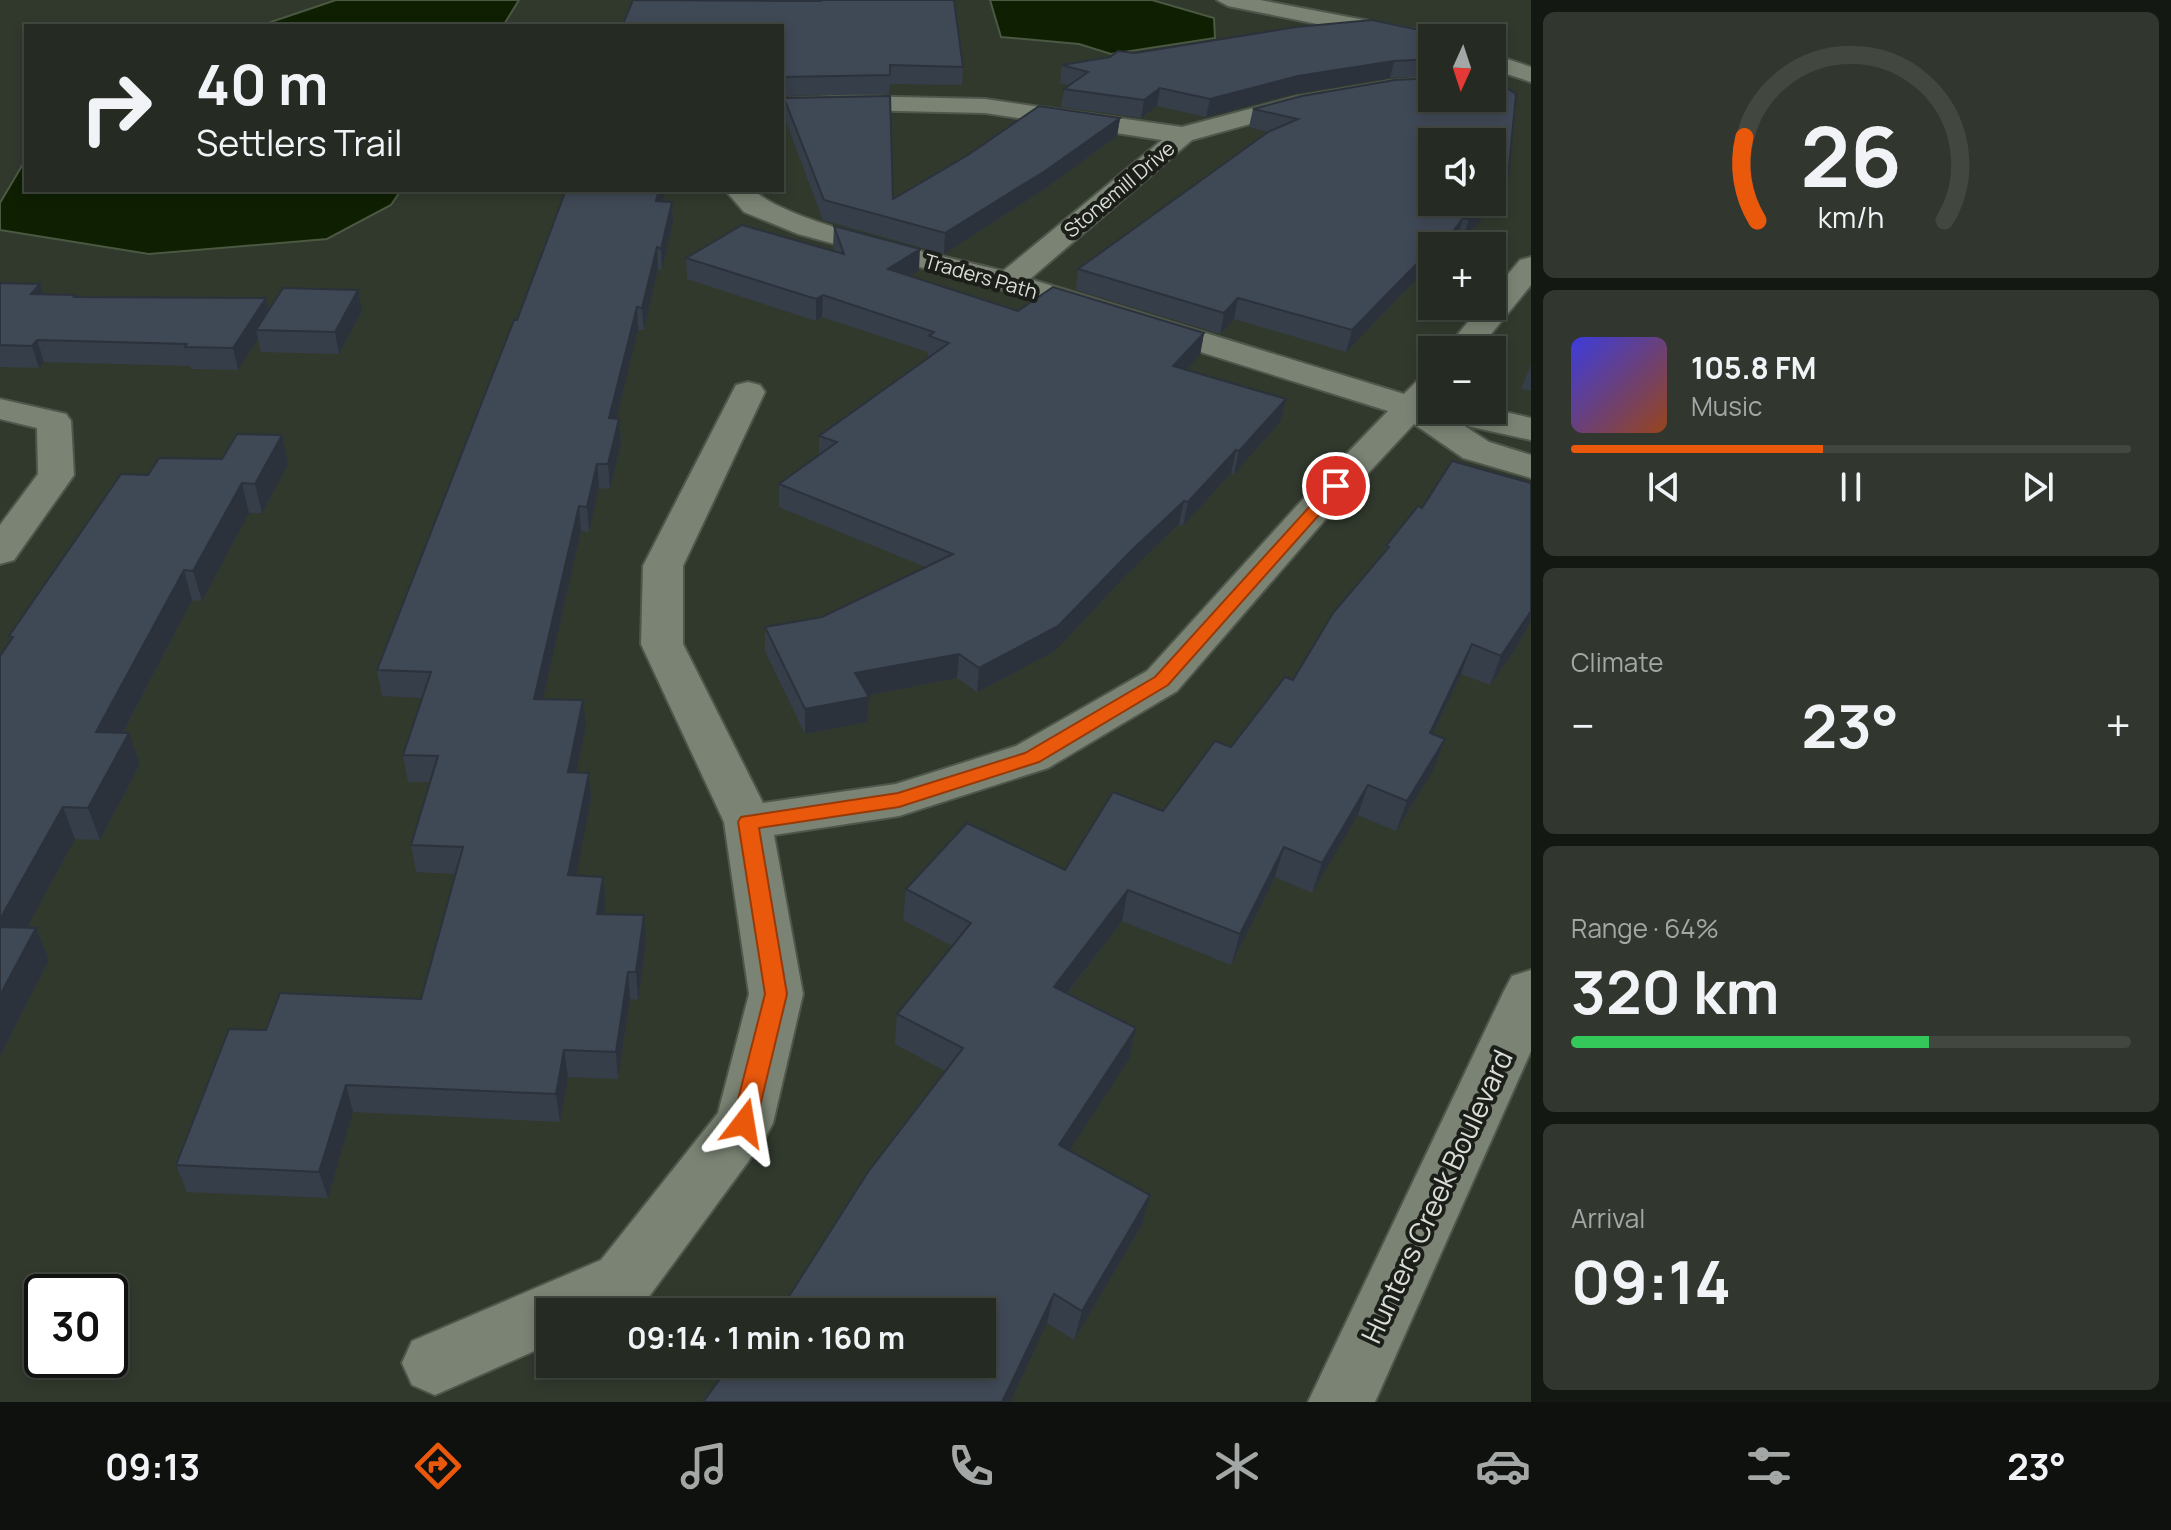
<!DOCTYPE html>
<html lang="en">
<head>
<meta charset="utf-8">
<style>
	:root { --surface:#252b22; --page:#31372f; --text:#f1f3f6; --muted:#a3a7a5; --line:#424740; --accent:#ea580c }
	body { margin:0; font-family:Manrope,sans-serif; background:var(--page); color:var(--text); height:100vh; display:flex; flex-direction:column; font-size:30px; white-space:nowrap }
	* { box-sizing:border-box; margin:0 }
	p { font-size:26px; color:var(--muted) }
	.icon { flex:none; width:44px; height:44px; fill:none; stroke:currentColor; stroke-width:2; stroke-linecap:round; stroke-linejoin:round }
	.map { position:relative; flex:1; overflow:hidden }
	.side { display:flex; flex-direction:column; gap:12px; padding:12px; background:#141813; width:640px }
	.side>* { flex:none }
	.banner { position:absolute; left:24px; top:24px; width:760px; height:168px; border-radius:0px; box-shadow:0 4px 12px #0003,0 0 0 2px var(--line); background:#252b22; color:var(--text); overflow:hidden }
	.needle { width:52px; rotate:183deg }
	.controls { position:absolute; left:1418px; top:24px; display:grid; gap:16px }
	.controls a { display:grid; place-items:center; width:88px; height:88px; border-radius:0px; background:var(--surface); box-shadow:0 4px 12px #0003,0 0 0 2px var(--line); font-size:40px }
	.speed { position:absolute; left:24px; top:1274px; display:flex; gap:16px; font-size:40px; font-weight:700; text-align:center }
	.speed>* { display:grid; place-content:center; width:104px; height:104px; border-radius:50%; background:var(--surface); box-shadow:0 4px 12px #0003,0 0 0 2px var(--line); line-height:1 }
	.speed .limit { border:4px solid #111; border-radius:12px; background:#fff; color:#111 }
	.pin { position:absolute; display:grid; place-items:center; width:68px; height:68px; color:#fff; margin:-34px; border:4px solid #fff; border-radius:50%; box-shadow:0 2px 8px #0007 }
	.me { position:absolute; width:88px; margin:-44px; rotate:14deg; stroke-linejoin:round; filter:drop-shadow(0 0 6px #0008) }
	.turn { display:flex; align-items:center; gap:28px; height:168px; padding:0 40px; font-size:36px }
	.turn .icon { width:104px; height:104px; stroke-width:2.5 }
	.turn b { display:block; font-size:56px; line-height:68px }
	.big { font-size:60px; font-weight:700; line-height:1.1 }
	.side .card { flex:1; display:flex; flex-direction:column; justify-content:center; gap:12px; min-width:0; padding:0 28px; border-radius:12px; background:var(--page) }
	.side .dial { align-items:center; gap:0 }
	.dial svg { height:208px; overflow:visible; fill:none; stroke:var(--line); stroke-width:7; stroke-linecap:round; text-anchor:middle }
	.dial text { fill:var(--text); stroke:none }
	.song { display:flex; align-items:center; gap:24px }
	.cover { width:96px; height:96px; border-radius:12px; background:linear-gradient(135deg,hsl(240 70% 55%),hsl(20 70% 35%)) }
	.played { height:8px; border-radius:4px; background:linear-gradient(90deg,var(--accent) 45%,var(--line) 45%) }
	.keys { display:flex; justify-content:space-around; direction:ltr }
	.heat { display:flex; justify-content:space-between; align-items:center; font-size:44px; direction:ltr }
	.charge { height:12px; border-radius:6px; background:linear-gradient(90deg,#34c759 64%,var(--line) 0) }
	.trip { position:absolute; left:536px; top:1298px; width:460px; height:80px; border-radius:0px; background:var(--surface); box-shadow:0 4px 12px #0003,0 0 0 2px var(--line); font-weight:700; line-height:80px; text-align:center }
	.tabs { display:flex; height:128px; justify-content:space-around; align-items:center; background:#0f110e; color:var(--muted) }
	.tabs .icon { width:56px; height:56px }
	.tabs .current { color:var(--accent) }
	.tabs b { font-size:36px; color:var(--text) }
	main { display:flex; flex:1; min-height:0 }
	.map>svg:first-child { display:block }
	.water { fill:#0e1f02; stroke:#4b5842; stroke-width:2 }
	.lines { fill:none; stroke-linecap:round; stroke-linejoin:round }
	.minor-casing { stroke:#4f564b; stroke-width:4 }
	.minor { fill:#7a8374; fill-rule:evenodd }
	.wall { fill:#363e49 }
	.shaded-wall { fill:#2c323c }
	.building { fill:#3f4855; stroke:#2c323c; stroke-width:2 }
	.route { fill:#ea580c; stroke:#983908; stroke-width:2 }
	.labels { text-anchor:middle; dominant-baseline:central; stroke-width:8; stroke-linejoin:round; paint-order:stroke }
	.far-street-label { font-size:20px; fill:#d9ded6; stroke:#1c1f19 }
	.near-street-label { font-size:28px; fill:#d9ded6; stroke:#1c1f19 }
</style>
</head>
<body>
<main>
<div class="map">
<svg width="1531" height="1402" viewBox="0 0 1531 1402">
	<rect width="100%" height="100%" fill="#31392d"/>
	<g class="water">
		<path d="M336 0H519L503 26H259Z"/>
		<path d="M990 0H1152L1214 18 1215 38 1111 54 1079 44 1001 37Z"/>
		<path d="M26 159V190H401L391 205 327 239 149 254 0 230V203Z"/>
	</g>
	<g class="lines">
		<defs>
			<g id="minor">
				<path d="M1217 0H1260L1432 33 1442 38H1432V47L1228 6Z"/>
				<path d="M1492 54 1531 67V82L1492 69Z"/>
				<path d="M1432 78V92L1390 95 1297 111 1192 140 1030 279 1404 394 1420 378 1432 375V410L1492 409 1531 418V440L1463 425 1489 442 1531 455V478L1463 458 1414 424 1330 514 1177 691 1048 768 899 816 774 835 803 994 773 1123 764 1140 645 1302 622 1312H550V1344L435 1395 412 1385 402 1363 412 1341 601 1260 718 1113 749 994 724 822 641 644 643 566 736 385 748 382 760 385 765 392 683 566V644L763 803 896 784 1016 746 1147 671 1304 498 1388 411 997 288 798 234 744 212 725 190H754C787 224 949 257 1003 271L1162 140 985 113 854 110 782 113V99L854 96 985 99 1182 127 1295 97 1390 81Z"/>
				<path d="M1531 257V285L1478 350H1445L1481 306H1492V293L1520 260Z"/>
				<path d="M0 399 66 414 71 421 74 475 14 560 0 564V525L38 474 37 428 0 419Z"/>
				<path d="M1531 970V1051L1375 1402H1308L1504 991 1512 976Z"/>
			</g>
		</defs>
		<use href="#minor" class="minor-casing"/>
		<use href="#minor" class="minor"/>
	</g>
	<g class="wall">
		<path d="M782 26 963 67 962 85 890 84 889 94 782 96Z"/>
		<path d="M1432 38V76L1390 78 1294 94 1206 117 1157 106 1141 118 1061 107 1064 89 1069 85 1060 83 1062 65 1135 53Z"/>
		<path d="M1432 78 1503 197 1463 239 1457 238 1451 246H1432V263L1346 352 1234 319 1220 334 1076 290 1078 269 1268 132 1249 127 1253 109Z"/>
		<path d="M784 98 893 199 1120 118 1117 136 1043 190 944 254 823 220 784 116Z"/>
		<path d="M566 190H665L662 202H672L673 223 662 270 658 269 644 330H638L616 418 619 419 621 443 610 489 599 488 589 532 581 531 543 699 586 727 576 773H589L591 800 576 876 603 877 606 904 604 914 646 943 638 1000 630 999 618 1079 568 1077 560 1122 353 1112 328 1198 187 1192 176 1165 266 1030 421 999 455 874 416 872 411 845 430 782H408L403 755 422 698 382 696 377 670 517 320Z"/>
		<path d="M834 226 919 270 909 276 1018 311 1204 333 1200 355 1186 370 1286 399 1281 421 1234 474 1231 473 1183 526 1179 524 1128 573 1055 651 977 692 957 678 868 695 867 722 805 734 765 651V627L822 617 925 567 779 507V484L819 455V436L928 358V352L822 317 816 321 687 279 686 258 835 251 833 247Z"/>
		<path d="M0 283 43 294 76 295V297L266 298 269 310 362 311 339 354 261 352 258 339 238 370 191 369 190 366 44 362 39 368 0 367Z"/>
		<path d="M1531 364V391L1521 389Z"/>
		<path d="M282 435 288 464 262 513H249L202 601 192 600 123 733 140 764 100 840 75 839 27 928H36L49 960 0 1056 11 640 9 636 148 475 222 459Z"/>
		<path d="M1531 483V620L1517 647 1490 685 1461 674 1433 734 1445 739 1434 769 1396 831 1358 815 1312 893 1275 877 1231 965 1122 921 1067 994 1129 1059 1069 1151 1150 1195 1142 1225 1074 1340 1047 1323 982 1364 945 1071 895 1044 897 1014 952 946 903 920 906 889 1065 870 1163 811 1231 747 1293 680 1384 553 1386 546 1422 508Z"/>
	</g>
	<g class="shaded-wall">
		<path d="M1394 61 1390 78 1294 94 1206 117 1210 99 1298 76Z"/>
		<path d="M1160 88 1157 106 1141 118 1144 100Z"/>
		<path d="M1120 118 1117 136 1043 190 944 254 945 233Z"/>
		<path d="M1508 177 1503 197 1463 239 1469 219 1485 202H1492V195Z"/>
		<path d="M659 190H665V192L657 223 656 201Z"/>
		<path d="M672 202 673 223 662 270 661 249Z"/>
		<path d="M1463 218 1457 238 1451 246H1443L1445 242Z"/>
		<path d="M657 247 658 269 644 330 642 308Z"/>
		<path d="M1432 248V263L1346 352 1352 330Z"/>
		<path d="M920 249 919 270 887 290 888 269Z"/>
		<path d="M40 284 47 305 31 294Z"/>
		<path d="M358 290 362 311 339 354 335 332Z"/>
		<path d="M823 295 822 317 816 321V299Z"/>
		<path d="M266 298 271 319 256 330 258 339 238 370 233 348Z"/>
		<path d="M1238 298 1234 319 1220 334 1224 313Z"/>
		<path d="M637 307 638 330 611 442 609 418Z"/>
		<path d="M1204 333 1200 355 1169 388 1173 366Z"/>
		<path d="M37 340 44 362 39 368 32 346Z"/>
		<path d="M1286 399 1281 421 1234 474 1239 451Z"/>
		<path d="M619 419 621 443 610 489 608 464Z"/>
		<path d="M282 435 288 464 262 513 255 484Z"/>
		<path d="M1236 450 1231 473 1183 526 1188 502Z"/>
		<path d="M597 464 599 488 589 532 587 507Z"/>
		<path d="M242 483 249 513 202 601 193 571Z"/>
		<path d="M1184 501 1179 524 1128 573 1055 651 977 692 979 668 1133 549Z"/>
		<path d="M579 506 581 531 537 725 534 699Z"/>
		<path d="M184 570 192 600 107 763 96 732Z"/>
		<path d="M1531 611V620L1517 647 1490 685 1501 656Z"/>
		<path d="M1472 644 1461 674 1419 763 1430 733Z"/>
		<path d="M959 654 957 678 854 698 855 673Z"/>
		<path d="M869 697 867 722 805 734V709Z"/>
		<path d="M583 700 586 727 570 799 568 772Z"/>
		<path d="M129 733 140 764 100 840 88 808Z"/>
		<path d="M1445 739 1434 769 1396 831 1407 801Z"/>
		<path d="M589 773 591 800 571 903 568 875Z"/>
		<path d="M1368 785 1358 815 1312 893 1322 863Z"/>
		<path d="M63 807 75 839 10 959 0 936V919Z"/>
		<path d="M1284 847 1275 877 1231 965 1240 934Z"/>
		<path d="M603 877 606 904 599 941 597 914Z"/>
		<path d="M1128 890 1122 921 1048 1018 1054 987Z"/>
		<path d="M644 915 646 943 638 1000 636 972Z"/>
		<path d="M36 928 49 960 0 1056V995Z"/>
		<path d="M628 972 630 999 618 1079 616 1052Z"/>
		<path d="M1136 1028 1129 1059 1053 1176 1059 1145Z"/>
		<path d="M564 1050 568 1077 560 1122 556 1094Z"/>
		<path d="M346 1085 353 1112 328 1198 319 1172Z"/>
		<path d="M1150 1195 1142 1225 1074 1340 1082 1311Z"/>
		<path d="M1054 1294 1047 1323 1010 1402H1002Z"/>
	</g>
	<g class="building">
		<path d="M633 0 821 1V0H954L963 67 890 65V75L782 77V26H622Z"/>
		<path d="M1372 20 1420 30 1432 38V59L1394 61 1298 76 1210 99 1160 88 1144 100 1064 89 1088 72 1062 65 1110 57 1118 51 1135 53 1296 27Z"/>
		<path d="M1432 78V98H1492V79L1516 94 1508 177 1492 195V142H1432V202H1485L1469 219 1463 218 1445 242 1440 240 1434 246H1432V248L1352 330 1238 298 1224 313 1078 269 1268 132 1298 119 1253 109 1302 96 1395 80Z"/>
		<path d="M890 96 893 199 968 155 1039 106 1120 118 1045 171 945 233 824 200 784 98Z"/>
		<path d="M566 190H659L656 201 672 202 661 249 657 247 642 308 637 307 609 418 619 419 608 464H597L587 507 579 506 534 699 583 700 568 772 589 773 568 875 603 877 597 914 644 915 636 972H628L616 1052 564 1050 556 1094 346 1085 319 1172 176 1165 229 1029 266 1030 280 993 421 999 463 847 411 845 438 756 403 755 431 672 377 670 514 320H517Z"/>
		<path d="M742 225 844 254 834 226 920 249 888 269 1018 311 1053 287 1204 333 1173 366 1286 399 1239 451 1236 450 1188 502 1184 501 1133 549 1058 626 979 668 959 654 855 673 869 697 805 709 765 627 822 617 953 554 779 484 837 442 819 436 949 343 929 336 934 332 823 295 816 299 686 258Z"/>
		<path d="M0 283 40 284 31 294 76 295 74 297 266 298 233 348 185 347 187 344 37 340 32 346 0 345Z"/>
		<path d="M283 288 358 290 335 332 256 330Z"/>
		<path d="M237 434 282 435 255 484 242 483 193 571 184 570 96 732 129 733 88 808 63 807 0 919V656L13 637 9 636 121 474 148 475 159 458 222 459Z"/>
		<path d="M1452 461 1531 483V611L1501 656 1472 644 1430 733 1445 739 1407 801 1368 785 1322 863 1284 847 1240 934 1128 890 1054 987 1136 1028 1059 1145 1150 1195 1082 1311 1054 1294 1002 1402H703L731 1364H982V1312H779L868 1172 963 1048 897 1014 971 923 906 889 967 823 1065 870 1113 792 1163 811 1215 741 1231 747 1285 677 1293 680 1333 613 1389 547 1386 546 1418 506 1422 508Z"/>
		<path d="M0 927 36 928 0 995Z"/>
	</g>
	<path class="route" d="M1336 481 1344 486 1342 489 1168 685 1039 762 899 807 759 828 787 994 756 1123 752 1130 744 1133 736 1130 732 1123 765 994 738 822 741 817 898 793 1025 753 1155 677 1331 483Z"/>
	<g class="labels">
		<g class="far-street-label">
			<text transform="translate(1119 189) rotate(-40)">Stonemill Drive</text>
			<text transform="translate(981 276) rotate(16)">Traders Path</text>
		</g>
		<g class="near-street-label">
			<text transform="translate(1436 1196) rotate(-65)">Hunters Creek Boulevard</text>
		</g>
	</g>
</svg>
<div class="controls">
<a><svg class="needle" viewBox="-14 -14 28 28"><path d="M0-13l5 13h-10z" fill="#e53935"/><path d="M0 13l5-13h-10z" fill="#a3a7a5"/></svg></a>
<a><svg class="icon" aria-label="sound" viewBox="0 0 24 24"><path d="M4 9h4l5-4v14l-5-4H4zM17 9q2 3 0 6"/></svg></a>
<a>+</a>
<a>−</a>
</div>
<div class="speed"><div class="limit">30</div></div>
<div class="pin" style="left:1336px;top:486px;background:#d93025"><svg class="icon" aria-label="arrive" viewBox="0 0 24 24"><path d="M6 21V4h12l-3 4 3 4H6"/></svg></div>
<svg class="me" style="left:744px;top:1123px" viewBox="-20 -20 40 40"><path d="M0-17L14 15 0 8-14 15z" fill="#ea580c" stroke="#fff" stroke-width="4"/></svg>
<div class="trip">09:14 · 1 min · 160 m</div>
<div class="banner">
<div class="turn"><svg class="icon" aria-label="right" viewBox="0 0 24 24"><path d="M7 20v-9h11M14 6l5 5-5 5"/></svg><div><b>40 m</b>Settlers Trail</div></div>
</div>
</div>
<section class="side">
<div class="card dial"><svg viewBox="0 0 100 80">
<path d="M14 69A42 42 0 1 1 86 69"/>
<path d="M14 69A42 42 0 0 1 9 37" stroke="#ea580c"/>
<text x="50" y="56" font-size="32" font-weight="700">26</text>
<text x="50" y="72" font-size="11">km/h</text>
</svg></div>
<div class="card">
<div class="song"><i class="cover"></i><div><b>105.8 FM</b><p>Music</p></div></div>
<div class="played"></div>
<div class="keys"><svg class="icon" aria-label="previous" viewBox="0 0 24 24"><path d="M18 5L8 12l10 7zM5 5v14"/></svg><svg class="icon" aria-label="pause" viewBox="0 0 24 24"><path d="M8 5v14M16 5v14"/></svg><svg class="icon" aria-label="next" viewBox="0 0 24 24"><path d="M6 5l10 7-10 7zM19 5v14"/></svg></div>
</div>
<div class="card"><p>Climate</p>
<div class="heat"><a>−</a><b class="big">23°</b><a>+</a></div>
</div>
<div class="card"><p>Range · 64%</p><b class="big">320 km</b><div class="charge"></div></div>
<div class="card"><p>Arrival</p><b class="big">09:14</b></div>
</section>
</main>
<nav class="tabs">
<b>09:13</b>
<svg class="icon current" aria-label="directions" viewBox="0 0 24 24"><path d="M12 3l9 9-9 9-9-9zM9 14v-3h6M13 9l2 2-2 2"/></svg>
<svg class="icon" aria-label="music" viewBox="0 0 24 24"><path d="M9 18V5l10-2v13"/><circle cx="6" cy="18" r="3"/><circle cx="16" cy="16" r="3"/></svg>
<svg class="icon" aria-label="phone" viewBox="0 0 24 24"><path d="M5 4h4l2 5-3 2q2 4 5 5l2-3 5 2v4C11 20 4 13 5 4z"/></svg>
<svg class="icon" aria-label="climate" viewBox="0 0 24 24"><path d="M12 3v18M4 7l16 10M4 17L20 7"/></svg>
<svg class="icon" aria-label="car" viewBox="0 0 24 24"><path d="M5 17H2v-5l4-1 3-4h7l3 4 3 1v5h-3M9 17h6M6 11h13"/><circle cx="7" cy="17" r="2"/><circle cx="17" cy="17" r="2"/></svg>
<svg class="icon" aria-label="filters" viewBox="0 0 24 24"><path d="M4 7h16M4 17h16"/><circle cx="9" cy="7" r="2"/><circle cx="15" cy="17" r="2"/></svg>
<b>23°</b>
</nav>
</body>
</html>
